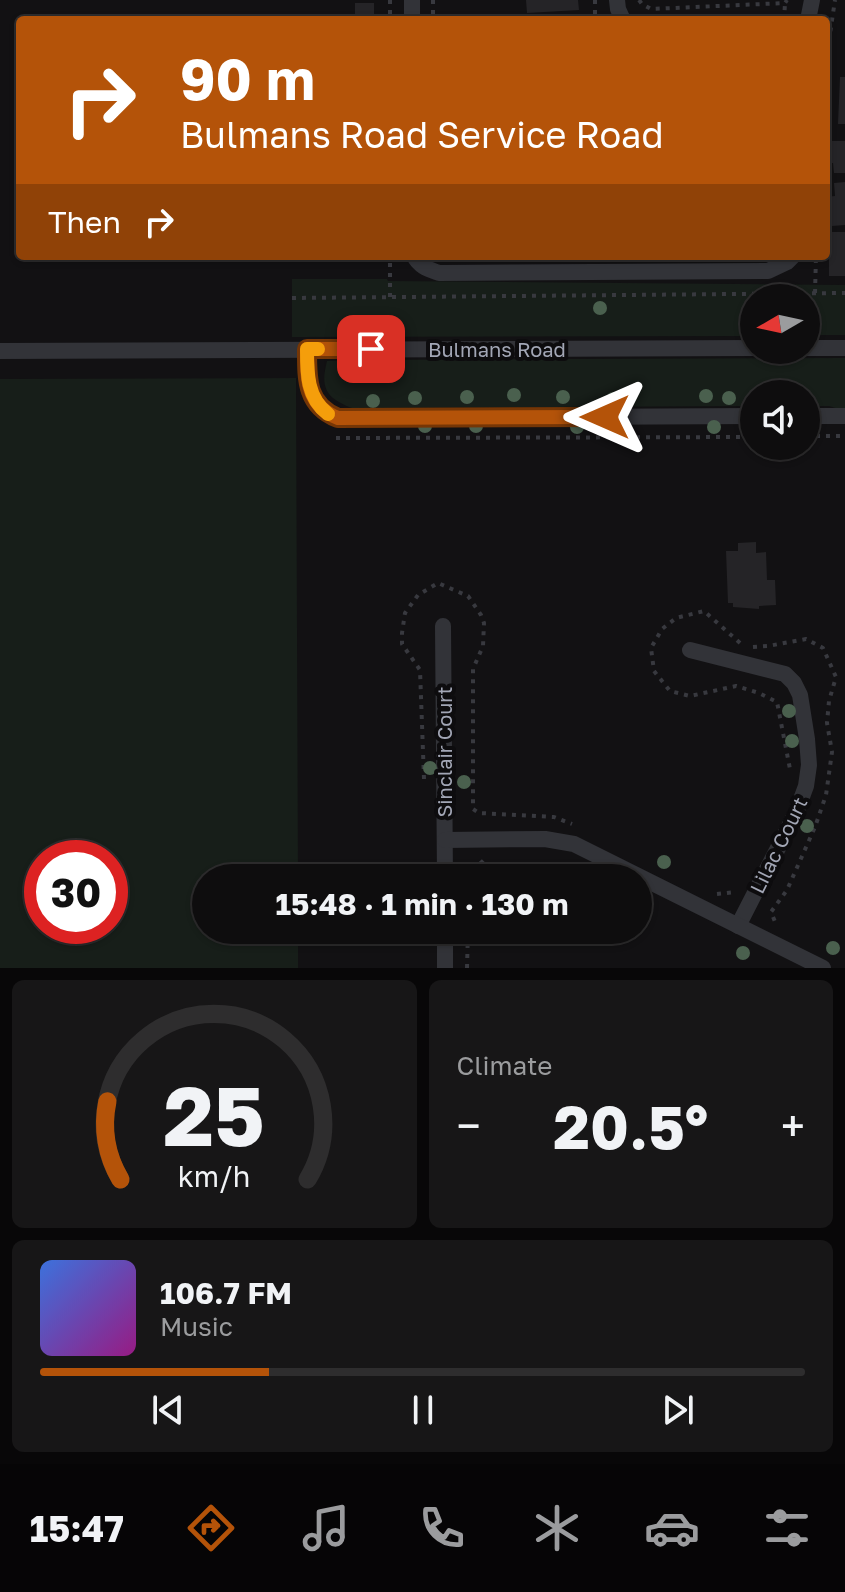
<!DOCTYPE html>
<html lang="en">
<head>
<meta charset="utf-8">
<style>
	:root { --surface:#0e0d0e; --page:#171617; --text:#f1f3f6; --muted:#9b9c9e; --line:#2e2d2e; --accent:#b45309 }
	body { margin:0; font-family:"Golos Text",sans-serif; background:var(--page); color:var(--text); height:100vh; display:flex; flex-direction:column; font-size:30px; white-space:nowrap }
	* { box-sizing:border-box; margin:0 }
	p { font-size:26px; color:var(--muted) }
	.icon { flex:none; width:44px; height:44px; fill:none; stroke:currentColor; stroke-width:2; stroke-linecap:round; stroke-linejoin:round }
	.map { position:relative; height:968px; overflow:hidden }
	.details { display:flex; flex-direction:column; gap:12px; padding:12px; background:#080708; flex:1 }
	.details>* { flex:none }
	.guide { position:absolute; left:16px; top:16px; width:814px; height:244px; border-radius:8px; box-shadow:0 2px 6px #0004,0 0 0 2px var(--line); background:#b45309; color:#fff; overflow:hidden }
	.needle { width:52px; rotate:261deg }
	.tools { position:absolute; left:740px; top:284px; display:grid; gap:16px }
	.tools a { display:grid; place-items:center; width:80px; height:80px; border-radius:50%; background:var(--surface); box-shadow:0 2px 6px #0004,0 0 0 2px var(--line); font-size:40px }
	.speed { position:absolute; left:24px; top:840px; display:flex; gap:16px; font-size:40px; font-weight:700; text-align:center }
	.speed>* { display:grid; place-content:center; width:104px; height:104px; border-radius:50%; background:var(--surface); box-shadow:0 2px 6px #0004,0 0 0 2px var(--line); line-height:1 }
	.speed .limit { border:12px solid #d22; background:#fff; color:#111 }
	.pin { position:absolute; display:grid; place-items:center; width:68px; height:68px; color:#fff; margin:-34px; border-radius:16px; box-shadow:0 4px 12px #0006 }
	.me { position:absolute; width:88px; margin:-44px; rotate:270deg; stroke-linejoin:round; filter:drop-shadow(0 0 6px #0008) }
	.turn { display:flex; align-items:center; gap:28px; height:168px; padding:0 32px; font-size:36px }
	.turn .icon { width:104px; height:104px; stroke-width:2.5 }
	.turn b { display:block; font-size:56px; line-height:68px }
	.then { display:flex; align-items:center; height:76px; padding:0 32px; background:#0003; gap:16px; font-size:30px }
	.big { font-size:60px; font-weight:700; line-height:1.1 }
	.details .tile { flex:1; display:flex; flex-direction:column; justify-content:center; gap:12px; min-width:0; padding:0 28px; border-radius:12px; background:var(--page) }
	.details .dial { align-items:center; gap:0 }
	.dial svg { height:208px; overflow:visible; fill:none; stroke:var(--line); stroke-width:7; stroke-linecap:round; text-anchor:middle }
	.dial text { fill:var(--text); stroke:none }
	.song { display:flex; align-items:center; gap:24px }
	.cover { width:96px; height:96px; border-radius:12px; background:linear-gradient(135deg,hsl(220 70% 55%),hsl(310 70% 35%)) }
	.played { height:8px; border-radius:4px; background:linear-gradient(90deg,var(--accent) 30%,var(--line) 30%) }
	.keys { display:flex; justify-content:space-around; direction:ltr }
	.heat { display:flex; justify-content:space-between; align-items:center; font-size:44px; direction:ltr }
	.details .tiles { flex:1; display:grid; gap:12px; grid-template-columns:1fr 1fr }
	.tile:last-child { grid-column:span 2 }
	.trip { position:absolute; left:192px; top:864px; width:460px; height:80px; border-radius:40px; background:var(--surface); box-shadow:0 2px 6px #0004,0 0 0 2px var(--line); font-weight:700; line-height:80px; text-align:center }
	.tabs { display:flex; height:128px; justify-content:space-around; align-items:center; background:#060506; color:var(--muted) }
	.tabs .icon { width:56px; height:56px }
	.tabs .active { color:var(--accent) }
	.tabs b { font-size:36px; color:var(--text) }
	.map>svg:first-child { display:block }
	.green { fill:#171e19; fill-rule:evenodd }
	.building { fill:#252427 }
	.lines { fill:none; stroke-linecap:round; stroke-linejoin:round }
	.path { stroke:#38393f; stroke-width:4; stroke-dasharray:4 6; stroke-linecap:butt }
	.minor { stroke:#323338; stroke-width:16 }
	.tree { fill:#4a604e }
	.route-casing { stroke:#753606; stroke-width:20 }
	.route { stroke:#b45309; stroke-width:14 }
	.slow { stroke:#f59e0b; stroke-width:14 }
	.labels { text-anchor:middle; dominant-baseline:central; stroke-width:8; stroke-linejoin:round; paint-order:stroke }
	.street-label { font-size:20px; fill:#a2a6b5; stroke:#0d0c0e }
</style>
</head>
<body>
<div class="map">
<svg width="845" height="968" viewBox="0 0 845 968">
	<rect width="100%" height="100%" fill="#121113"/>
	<g class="green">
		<path d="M292 279H387L388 281 845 285V335H806V298H754V336L292 337Z"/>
		<path d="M845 358V411L829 406H806V394H754V406L352 408C326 398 320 388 327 361L349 360Z"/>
		<path d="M296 378 298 878H206V930H298V968H0V379ZM42 858H110V926H42Z"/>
	</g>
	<g class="building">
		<path d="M526 0H578L579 10 527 13Z"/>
		<path d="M355 3H374V20H320V14H355Z"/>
		<path d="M840 77H845V124H838Z"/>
		<path d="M832 141H845V173H834L833 163 826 164V149L832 148Z"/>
		<path d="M845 182V225L832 226V215H827L826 197 835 196 834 183Z"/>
		<rect x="829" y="232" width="16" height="44"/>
		<path d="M756 542V553L766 552 767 580H775L776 605 759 606V609L733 607V603H728L726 551H738V543Z"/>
	</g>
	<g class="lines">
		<g class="path">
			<path d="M390 0V20"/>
			<path d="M433 0V20"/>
			<path d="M595 0V20"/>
			<path d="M639 0 642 4 651 9 785 3 787 0"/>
			<path d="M784 20 785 3"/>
			<path d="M826 61 835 0"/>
			<path d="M815 293 816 256"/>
			<path d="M390 297V256"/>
			<path d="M292 298 845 293"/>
			<path d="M806 436H845"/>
			<path d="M336 438 754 437"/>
			<path d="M740 643 704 611 676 618 662 629 651 648 654 671 670 691 690 696 736 686 759 693 777 702 790 769"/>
			<path d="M753 647 768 646 806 639 823 648 836 677 829 701 827 723 832 752 826 795 815 827 787 890 771 912 776 924"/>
			<path d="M424 779 420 670 402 644V633L405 613 418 595 438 583 468 596 481 615 484 623 483 646 473 669V809L479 813 554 817 572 824"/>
			<path d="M468 878V875L486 858"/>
			<path d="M717 894 735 892"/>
			<path d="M467 968 468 930"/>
		</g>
		<g class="minor">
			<path d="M617 0 618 9 623 20"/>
			<path d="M412 20V0"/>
			<path d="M808 20 812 0"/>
			<path d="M414 256C420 267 428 269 439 273L768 271 787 262 793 256"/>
			<path d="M806 348H845"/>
			<path d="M307 349C307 379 306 405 338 418L754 416"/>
			<path d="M0 351 754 348"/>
			<path d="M806 416H845"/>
			<path d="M443 626 445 878"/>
			<path d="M690 650 785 674 794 683 800 695 807 739 809 765 806 786 796 813 738 926"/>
			<path d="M445 840 545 839 574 844 823 968"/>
			<path d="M445 930V968"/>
		</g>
	</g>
	<g class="tree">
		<circle cx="600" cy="308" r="7"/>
		<circle cx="514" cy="395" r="7"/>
		<circle cx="706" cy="396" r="7"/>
		<circle cx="467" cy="397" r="7"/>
		<circle cx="563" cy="397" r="7"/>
		<circle cx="415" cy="398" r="7"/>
		<circle cx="729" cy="398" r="7"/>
		<circle cx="613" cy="399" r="7"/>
		<circle cx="373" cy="401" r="7"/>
		<circle cx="425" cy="426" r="7"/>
		<circle cx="476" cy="426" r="7"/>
		<circle cx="577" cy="427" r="7"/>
		<circle cx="714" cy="427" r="7"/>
		<circle cx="789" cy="711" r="7"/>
		<circle cx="792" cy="741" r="7"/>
		<circle cx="430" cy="768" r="7"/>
		<circle cx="464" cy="782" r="7"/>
		<circle cx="807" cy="826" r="7"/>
		<circle cx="664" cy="862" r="7"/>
		<circle cx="833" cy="948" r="7"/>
		<circle cx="743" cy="953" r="7"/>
	</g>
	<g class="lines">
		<defs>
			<path id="route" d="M371 349H307C307 379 306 405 338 418L605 417"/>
		</defs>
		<use href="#route" class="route-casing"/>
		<use href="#route" class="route"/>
		<path class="slow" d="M318 349H307C307 374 307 398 328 414"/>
	</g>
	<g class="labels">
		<g class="street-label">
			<text x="497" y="349">Bulmans Road</text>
			<text transform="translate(444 752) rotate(-90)">Sinclair Court</text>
			<text transform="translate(778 845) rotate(-64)">Lilac Court</text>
		</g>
	</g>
</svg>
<div class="tools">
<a><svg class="needle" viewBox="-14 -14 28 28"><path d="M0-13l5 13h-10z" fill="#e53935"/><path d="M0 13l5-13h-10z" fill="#9b9c9e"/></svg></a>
<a><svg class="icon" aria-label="sound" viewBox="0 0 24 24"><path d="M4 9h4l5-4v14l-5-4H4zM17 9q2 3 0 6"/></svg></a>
</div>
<div class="speed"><div class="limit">30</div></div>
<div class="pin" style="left:371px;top:349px;background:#d93025"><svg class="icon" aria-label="arrive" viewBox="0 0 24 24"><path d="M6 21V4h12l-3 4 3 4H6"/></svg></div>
<svg class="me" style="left:605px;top:417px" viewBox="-20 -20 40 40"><path d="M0-17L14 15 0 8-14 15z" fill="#b45309" stroke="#fff" stroke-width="4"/></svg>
<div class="trip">15:48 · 1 min · 130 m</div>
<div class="guide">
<div class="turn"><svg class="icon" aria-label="right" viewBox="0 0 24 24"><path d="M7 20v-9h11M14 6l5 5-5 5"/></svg><div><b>90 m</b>Bulmans Road Service Road</div></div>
<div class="then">Then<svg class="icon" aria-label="right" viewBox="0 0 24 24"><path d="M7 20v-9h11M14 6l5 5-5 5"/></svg></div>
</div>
</div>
<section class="details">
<div class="tiles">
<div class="tile dial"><svg viewBox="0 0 100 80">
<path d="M14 69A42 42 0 1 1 86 69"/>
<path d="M14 69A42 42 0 0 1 9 39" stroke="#b45309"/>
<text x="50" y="56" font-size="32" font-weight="700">25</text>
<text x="50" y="72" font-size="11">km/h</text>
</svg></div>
<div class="tile"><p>Climate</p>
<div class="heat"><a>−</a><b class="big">20.5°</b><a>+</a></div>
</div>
<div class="tile">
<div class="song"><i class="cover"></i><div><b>106.7 FM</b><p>Music</p></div></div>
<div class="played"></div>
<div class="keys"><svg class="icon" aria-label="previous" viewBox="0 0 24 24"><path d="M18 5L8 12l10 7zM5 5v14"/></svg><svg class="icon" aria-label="pause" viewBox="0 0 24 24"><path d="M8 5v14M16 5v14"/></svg><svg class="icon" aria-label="next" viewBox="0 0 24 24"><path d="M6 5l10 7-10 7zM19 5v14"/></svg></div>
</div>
</div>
</section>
<nav class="tabs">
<b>15:47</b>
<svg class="icon active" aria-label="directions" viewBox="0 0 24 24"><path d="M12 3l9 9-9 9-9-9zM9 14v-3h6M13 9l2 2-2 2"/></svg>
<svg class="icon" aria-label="music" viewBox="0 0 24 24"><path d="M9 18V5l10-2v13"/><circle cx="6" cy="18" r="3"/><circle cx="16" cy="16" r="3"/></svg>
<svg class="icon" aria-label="phone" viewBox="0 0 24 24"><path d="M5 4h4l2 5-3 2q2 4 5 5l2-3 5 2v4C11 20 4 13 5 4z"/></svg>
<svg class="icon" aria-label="climate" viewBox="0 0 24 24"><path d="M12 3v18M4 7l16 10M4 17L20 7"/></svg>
<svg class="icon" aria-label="car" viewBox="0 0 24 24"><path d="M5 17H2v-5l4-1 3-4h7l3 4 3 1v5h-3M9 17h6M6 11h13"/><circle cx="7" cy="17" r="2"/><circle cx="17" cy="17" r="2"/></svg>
<svg class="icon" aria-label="filters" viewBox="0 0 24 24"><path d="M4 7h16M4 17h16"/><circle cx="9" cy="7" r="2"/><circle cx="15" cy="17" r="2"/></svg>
</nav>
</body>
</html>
